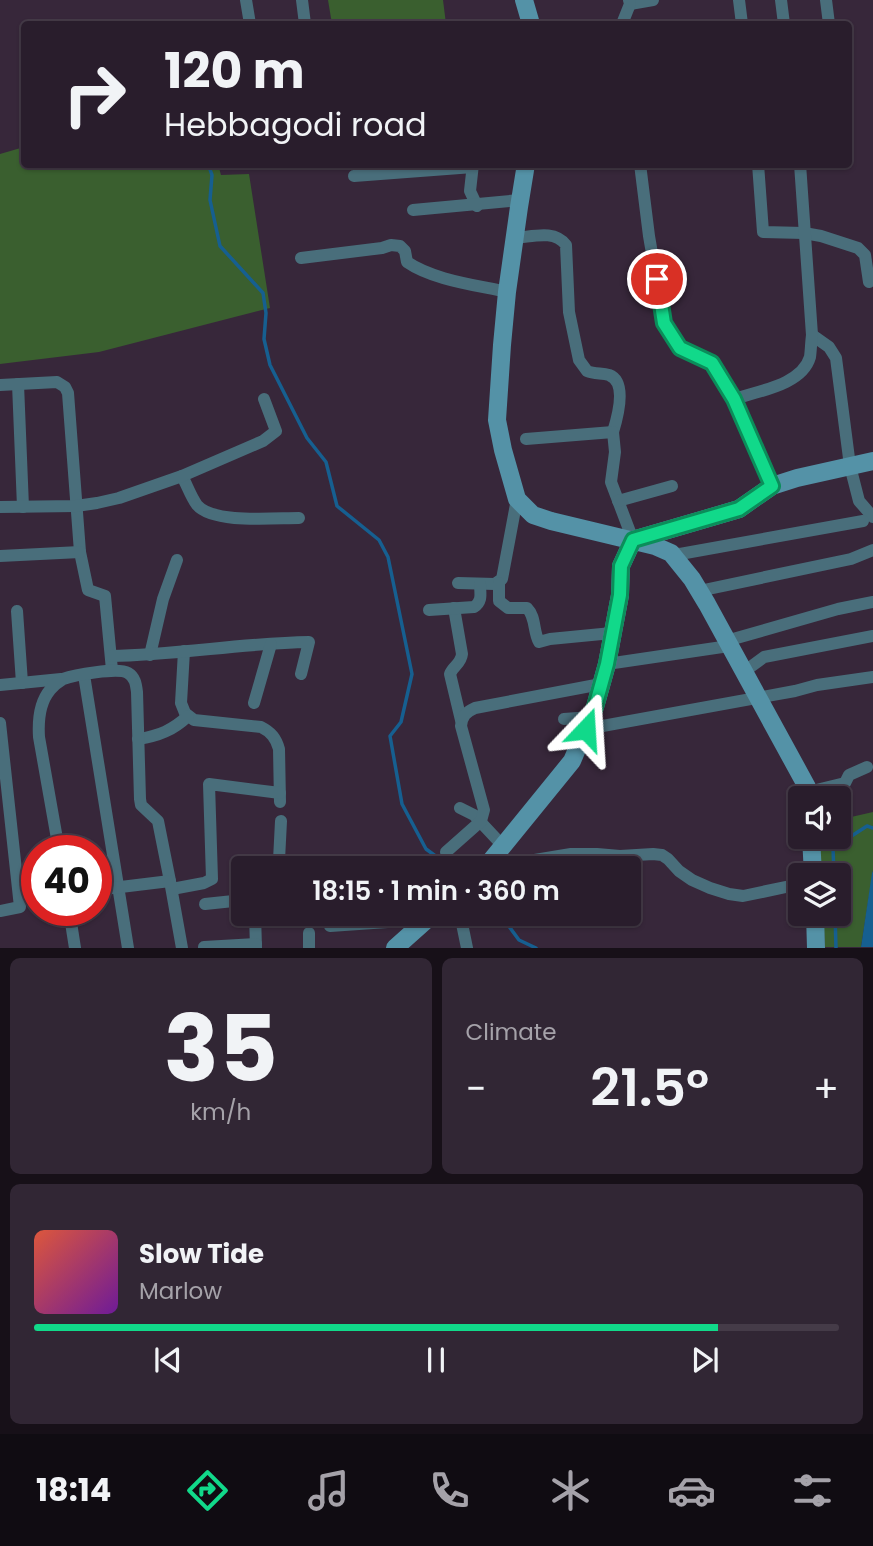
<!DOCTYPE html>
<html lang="en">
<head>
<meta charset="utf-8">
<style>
	:root { --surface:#291d2c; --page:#312634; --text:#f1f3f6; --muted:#a5a2a9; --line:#453b48; --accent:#11d98a }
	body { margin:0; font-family:Poppins,sans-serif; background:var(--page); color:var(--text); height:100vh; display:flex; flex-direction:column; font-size:26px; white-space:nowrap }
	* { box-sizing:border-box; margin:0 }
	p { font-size:23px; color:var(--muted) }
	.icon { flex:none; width:38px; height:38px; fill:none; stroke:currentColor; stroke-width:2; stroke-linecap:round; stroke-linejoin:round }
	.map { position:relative; height:948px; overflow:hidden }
	.drawer { display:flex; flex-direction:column; gap:10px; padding:10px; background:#171018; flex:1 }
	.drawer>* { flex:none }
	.guide { position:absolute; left:21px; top:21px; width:831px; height:147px; border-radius:7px; box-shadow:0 2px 5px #0004,0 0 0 2px var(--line); background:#291d2c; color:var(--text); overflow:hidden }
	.buttons { position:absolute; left:788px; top:786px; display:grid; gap:14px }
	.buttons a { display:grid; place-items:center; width:63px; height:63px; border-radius:7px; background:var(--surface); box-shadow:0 2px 5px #0004,0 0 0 2px var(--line); font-size:35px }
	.speed { position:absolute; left:21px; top:835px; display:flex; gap:14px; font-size:35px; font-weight:700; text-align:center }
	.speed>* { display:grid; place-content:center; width:91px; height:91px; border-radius:50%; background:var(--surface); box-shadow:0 2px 5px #0004,0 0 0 2px var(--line); line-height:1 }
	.speed .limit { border:10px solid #d22; background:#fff; color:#111 }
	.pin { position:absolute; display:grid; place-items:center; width:60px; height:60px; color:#fff; margin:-30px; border:4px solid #fff; border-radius:50%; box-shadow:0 2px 7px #0007 }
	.me { position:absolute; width:77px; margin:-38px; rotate:20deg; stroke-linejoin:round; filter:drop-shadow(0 0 5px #0008) }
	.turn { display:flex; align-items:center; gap:24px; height:147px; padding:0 28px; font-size:32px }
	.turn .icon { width:91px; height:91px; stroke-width:2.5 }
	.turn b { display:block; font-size:49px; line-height:60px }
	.big { font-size:52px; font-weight:600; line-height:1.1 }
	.drawer .widget { flex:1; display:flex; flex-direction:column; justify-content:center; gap:10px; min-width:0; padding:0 24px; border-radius:10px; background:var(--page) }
	.drawer .dial { align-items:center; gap:0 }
	.dial b { font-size:91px; line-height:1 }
	.song { display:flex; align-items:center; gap:21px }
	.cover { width:84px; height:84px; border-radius:10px; background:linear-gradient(135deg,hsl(10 70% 55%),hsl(280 70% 35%)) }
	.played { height:7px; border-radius:4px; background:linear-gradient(90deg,var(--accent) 85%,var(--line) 85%) }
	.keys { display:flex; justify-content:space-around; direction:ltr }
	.heat { display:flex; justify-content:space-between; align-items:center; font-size:38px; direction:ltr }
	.drawer .tiles { flex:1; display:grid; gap:10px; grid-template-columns:1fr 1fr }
	.widget:last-child { grid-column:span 2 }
	.trip { position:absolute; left:231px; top:856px; width:410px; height:70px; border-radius:7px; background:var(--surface); box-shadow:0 2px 5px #0004,0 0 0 2px var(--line); font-weight:600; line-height:70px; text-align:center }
	.tab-bar { display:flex; height:112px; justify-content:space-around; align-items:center; background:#100c12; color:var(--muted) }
	.tab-bar .icon { width:49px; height:49px }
	.tab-bar .selected { color:var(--accent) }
	.tab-bar b { font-size:32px; color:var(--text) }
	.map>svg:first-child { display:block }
	.green { fill:#3a5f2f }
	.water { fill:#165f90 }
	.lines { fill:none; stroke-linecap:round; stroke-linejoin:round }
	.stream { stroke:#165f90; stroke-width:3.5 }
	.street { stroke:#496e7b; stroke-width:12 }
	.secondary { stroke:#5492a7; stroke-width:18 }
	.route-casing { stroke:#0b8d5a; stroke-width:18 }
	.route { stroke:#11d98a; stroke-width:12 }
</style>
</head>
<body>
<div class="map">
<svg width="873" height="948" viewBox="0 0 873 948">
	<rect width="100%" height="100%" fill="#37273a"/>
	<g class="green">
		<path d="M328 0H443L446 24H332Z"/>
		<path d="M24 147V164H218L221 175 249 174 270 308 99 352 0 364V154Z"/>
		<path d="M873 812V871L861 947H825L823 914H838V875H821L818 837 838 836V820Z"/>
	</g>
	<path class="water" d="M873 871V947H861L872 873Z"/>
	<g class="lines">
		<g class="stream">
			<path d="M208 164 212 175 210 200 220 246 263 293 266 313 264 339 270 365 307 438 326 462 337 506 379 540 388 557 412 674 401 722 390 736 402 804 426 849 452 868"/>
			<path d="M834 875 833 848 867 826 873 828"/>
			<path d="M500 914 519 940 536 948"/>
			<path d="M835 914 836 948"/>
		</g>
		<g class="street">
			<path d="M246 0 250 24"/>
			<path d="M302 0 305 24"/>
			<path d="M739 0 742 24"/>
			<path d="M781 0 784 24"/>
			<path d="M826 0 829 24"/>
			<path d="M630 4 653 0"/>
			<path d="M622 24 630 4 629 0"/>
			<path d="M473 164 470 191 477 206"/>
			<path d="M640 164 649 236 664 323 680 348 712 363 734 399 772 486"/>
			<path d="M758 164 763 232 804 233 821 236 858 248 865 255 869 282"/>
			<path d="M354 176 473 167"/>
			<path d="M413 210 520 200"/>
			<path d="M515 238C532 237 554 229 566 245L569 312 579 360 587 371C594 374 602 373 609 375 628 382 617 419 613 432"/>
			<path d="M301 258 382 248 391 245 400 246 405 251 407 262C433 280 476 285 507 292"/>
			<path d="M812 335 829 347 836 358 850 466 859 501 873 517"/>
			<path d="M18 384 23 507"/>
			<path d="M0 385 57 382 65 387 68 393 80 552 88 590 105 596 112 670"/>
			<path d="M734 399C758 391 802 385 810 357 811 350 811 342 812 335L800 164"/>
			<path d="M526 439 613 432 615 452 611 482 633 540"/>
			<path d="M182 476C187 485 191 497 197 505 213 524 274 518 299 518"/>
			<path d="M618 501 672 486"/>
			<path d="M0 507 76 506 97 503 119 498 182 476 263 441 276 431 264 399"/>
			<path d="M671 553 680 554 863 521"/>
			<path d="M0 556 80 552"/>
			<path d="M458 583 495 584 502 579 517 499"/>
			<path d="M499 583V601L508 608H527C536 617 533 631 539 642L550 639 612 633"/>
			<path d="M699 591 851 559 873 550"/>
			<path d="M454 608 462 654C461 664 453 666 450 674L461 720"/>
			<path d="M429 610 474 607C483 601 480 593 480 584"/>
			<path d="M17 611 22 683"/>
			<path d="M726 641 838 609 873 602"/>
			<path d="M184 651 181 703 185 713 194 720 261 727C271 732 276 738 279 749L280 802"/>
			<path d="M150 655 163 599 177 560"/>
			<path d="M111 656C177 655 243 643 309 642L301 674"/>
			<path d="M607 664 729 646"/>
			<path d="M745 671 764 657 873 636"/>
			<path d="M84 675 128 948"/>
			<path d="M0 685 61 679"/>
			<path d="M254 703 271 644"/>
			<path d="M564 719 591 717"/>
			<path d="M0 723 20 907 0 911"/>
			<path d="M586 729 795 691 817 685 873 677"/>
			<path d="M138 739C159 736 173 730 188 716"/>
			<path d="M808 792 845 783 849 775 867 767"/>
			<path d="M460 808 474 815 503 846"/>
			<path d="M59 850 39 737C38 721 39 703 50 690 54 685 58 682 63 679 74 675 118 667 128 673 135 677 136 684 137 692L140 799 141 805 158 821 170 881"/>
			<path d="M446 852 481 821 484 810 461 726C462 716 466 712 475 708L601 684"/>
			<path d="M253 868 273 866 279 860 281 821"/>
			<path d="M486 868 571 854H597L620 856 653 854 662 855 668 859 679 871 692 880 710 888 729 894 743 896 800 884"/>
			<path d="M172 889 204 883 212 879 209 784 280 793"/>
			<path d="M96 890 170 881 182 948"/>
			<path d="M205 904 243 900"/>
			<path d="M69 910 75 948"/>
			<path d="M255 914 256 948"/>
			<path d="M460 914 467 948"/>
			<path d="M330 926 402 921 421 924"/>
			<path d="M309 933V948"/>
			<path d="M204 947 256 944"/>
		</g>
		<g class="secondary">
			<path d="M524 0 531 24"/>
			<path d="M526 164 519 207 507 292 502 345 497 420 503 450 517 499 533 515 551 521 655 546 671 553 692 579 707 604 807 787 808 798"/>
			<path d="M633 540 739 509 772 486 797 478 873 461"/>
			<path d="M811 836 813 875"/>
			<path d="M485 868 572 761 595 707 607 664 620 595 621 566 633 540"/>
			<path d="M815 914 816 948"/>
			<path d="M395 948 433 914"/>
		</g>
	</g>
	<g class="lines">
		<defs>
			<path id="route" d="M586 729 595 707 607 664 620 595 621 566 633 540 739 509 772 486 734 399 712 363 680 348 664 323 657 279"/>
		</defs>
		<use href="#route" class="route-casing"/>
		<use href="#route" class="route"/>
	</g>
</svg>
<div class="buttons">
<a><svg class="icon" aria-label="sound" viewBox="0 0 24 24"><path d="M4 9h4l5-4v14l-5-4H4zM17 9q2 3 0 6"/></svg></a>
<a><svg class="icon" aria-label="layers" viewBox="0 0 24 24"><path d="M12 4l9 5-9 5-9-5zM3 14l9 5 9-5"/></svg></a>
</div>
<div class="speed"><div class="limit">40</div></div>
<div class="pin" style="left:657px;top:279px;background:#d93025"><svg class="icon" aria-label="arrive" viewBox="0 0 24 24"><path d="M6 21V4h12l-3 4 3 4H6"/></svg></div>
<svg class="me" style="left:586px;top:729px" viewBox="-20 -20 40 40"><path d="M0-17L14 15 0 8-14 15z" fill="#11d98a" stroke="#fff" stroke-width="4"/></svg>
<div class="trip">18:15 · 1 min · 360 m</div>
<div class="guide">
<div class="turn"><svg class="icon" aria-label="right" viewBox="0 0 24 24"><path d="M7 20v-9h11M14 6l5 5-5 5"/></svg><div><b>120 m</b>Hebbagodi road</div></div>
</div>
</div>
<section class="drawer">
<div class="tiles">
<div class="widget dial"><b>35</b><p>km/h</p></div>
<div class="widget"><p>Climate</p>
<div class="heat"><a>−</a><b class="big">21.5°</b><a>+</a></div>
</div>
<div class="widget">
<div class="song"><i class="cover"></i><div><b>Slow Tide</b><p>Marlow</p></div></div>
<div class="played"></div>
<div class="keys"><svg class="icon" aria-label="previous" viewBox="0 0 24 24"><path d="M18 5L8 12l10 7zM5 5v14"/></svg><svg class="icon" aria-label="pause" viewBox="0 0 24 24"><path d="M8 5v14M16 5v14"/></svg><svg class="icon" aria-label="next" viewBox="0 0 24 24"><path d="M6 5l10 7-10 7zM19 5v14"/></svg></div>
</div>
</div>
</section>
<nav class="tab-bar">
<b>18:14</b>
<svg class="icon selected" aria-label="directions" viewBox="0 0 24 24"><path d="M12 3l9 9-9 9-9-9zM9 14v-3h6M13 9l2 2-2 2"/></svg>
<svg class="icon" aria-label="music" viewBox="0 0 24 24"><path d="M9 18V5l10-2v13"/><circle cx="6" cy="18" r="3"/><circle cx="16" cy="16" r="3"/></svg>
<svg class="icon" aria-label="phone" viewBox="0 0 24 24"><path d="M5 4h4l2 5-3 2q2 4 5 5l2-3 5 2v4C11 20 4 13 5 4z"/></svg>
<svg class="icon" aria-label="climate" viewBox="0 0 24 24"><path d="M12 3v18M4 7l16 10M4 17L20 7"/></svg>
<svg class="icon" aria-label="car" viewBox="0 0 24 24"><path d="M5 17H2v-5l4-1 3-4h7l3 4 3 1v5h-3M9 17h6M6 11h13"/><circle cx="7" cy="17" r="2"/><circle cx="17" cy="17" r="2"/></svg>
<svg class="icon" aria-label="filters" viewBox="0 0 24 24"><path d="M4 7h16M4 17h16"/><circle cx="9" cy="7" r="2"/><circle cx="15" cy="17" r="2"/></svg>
</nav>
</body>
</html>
